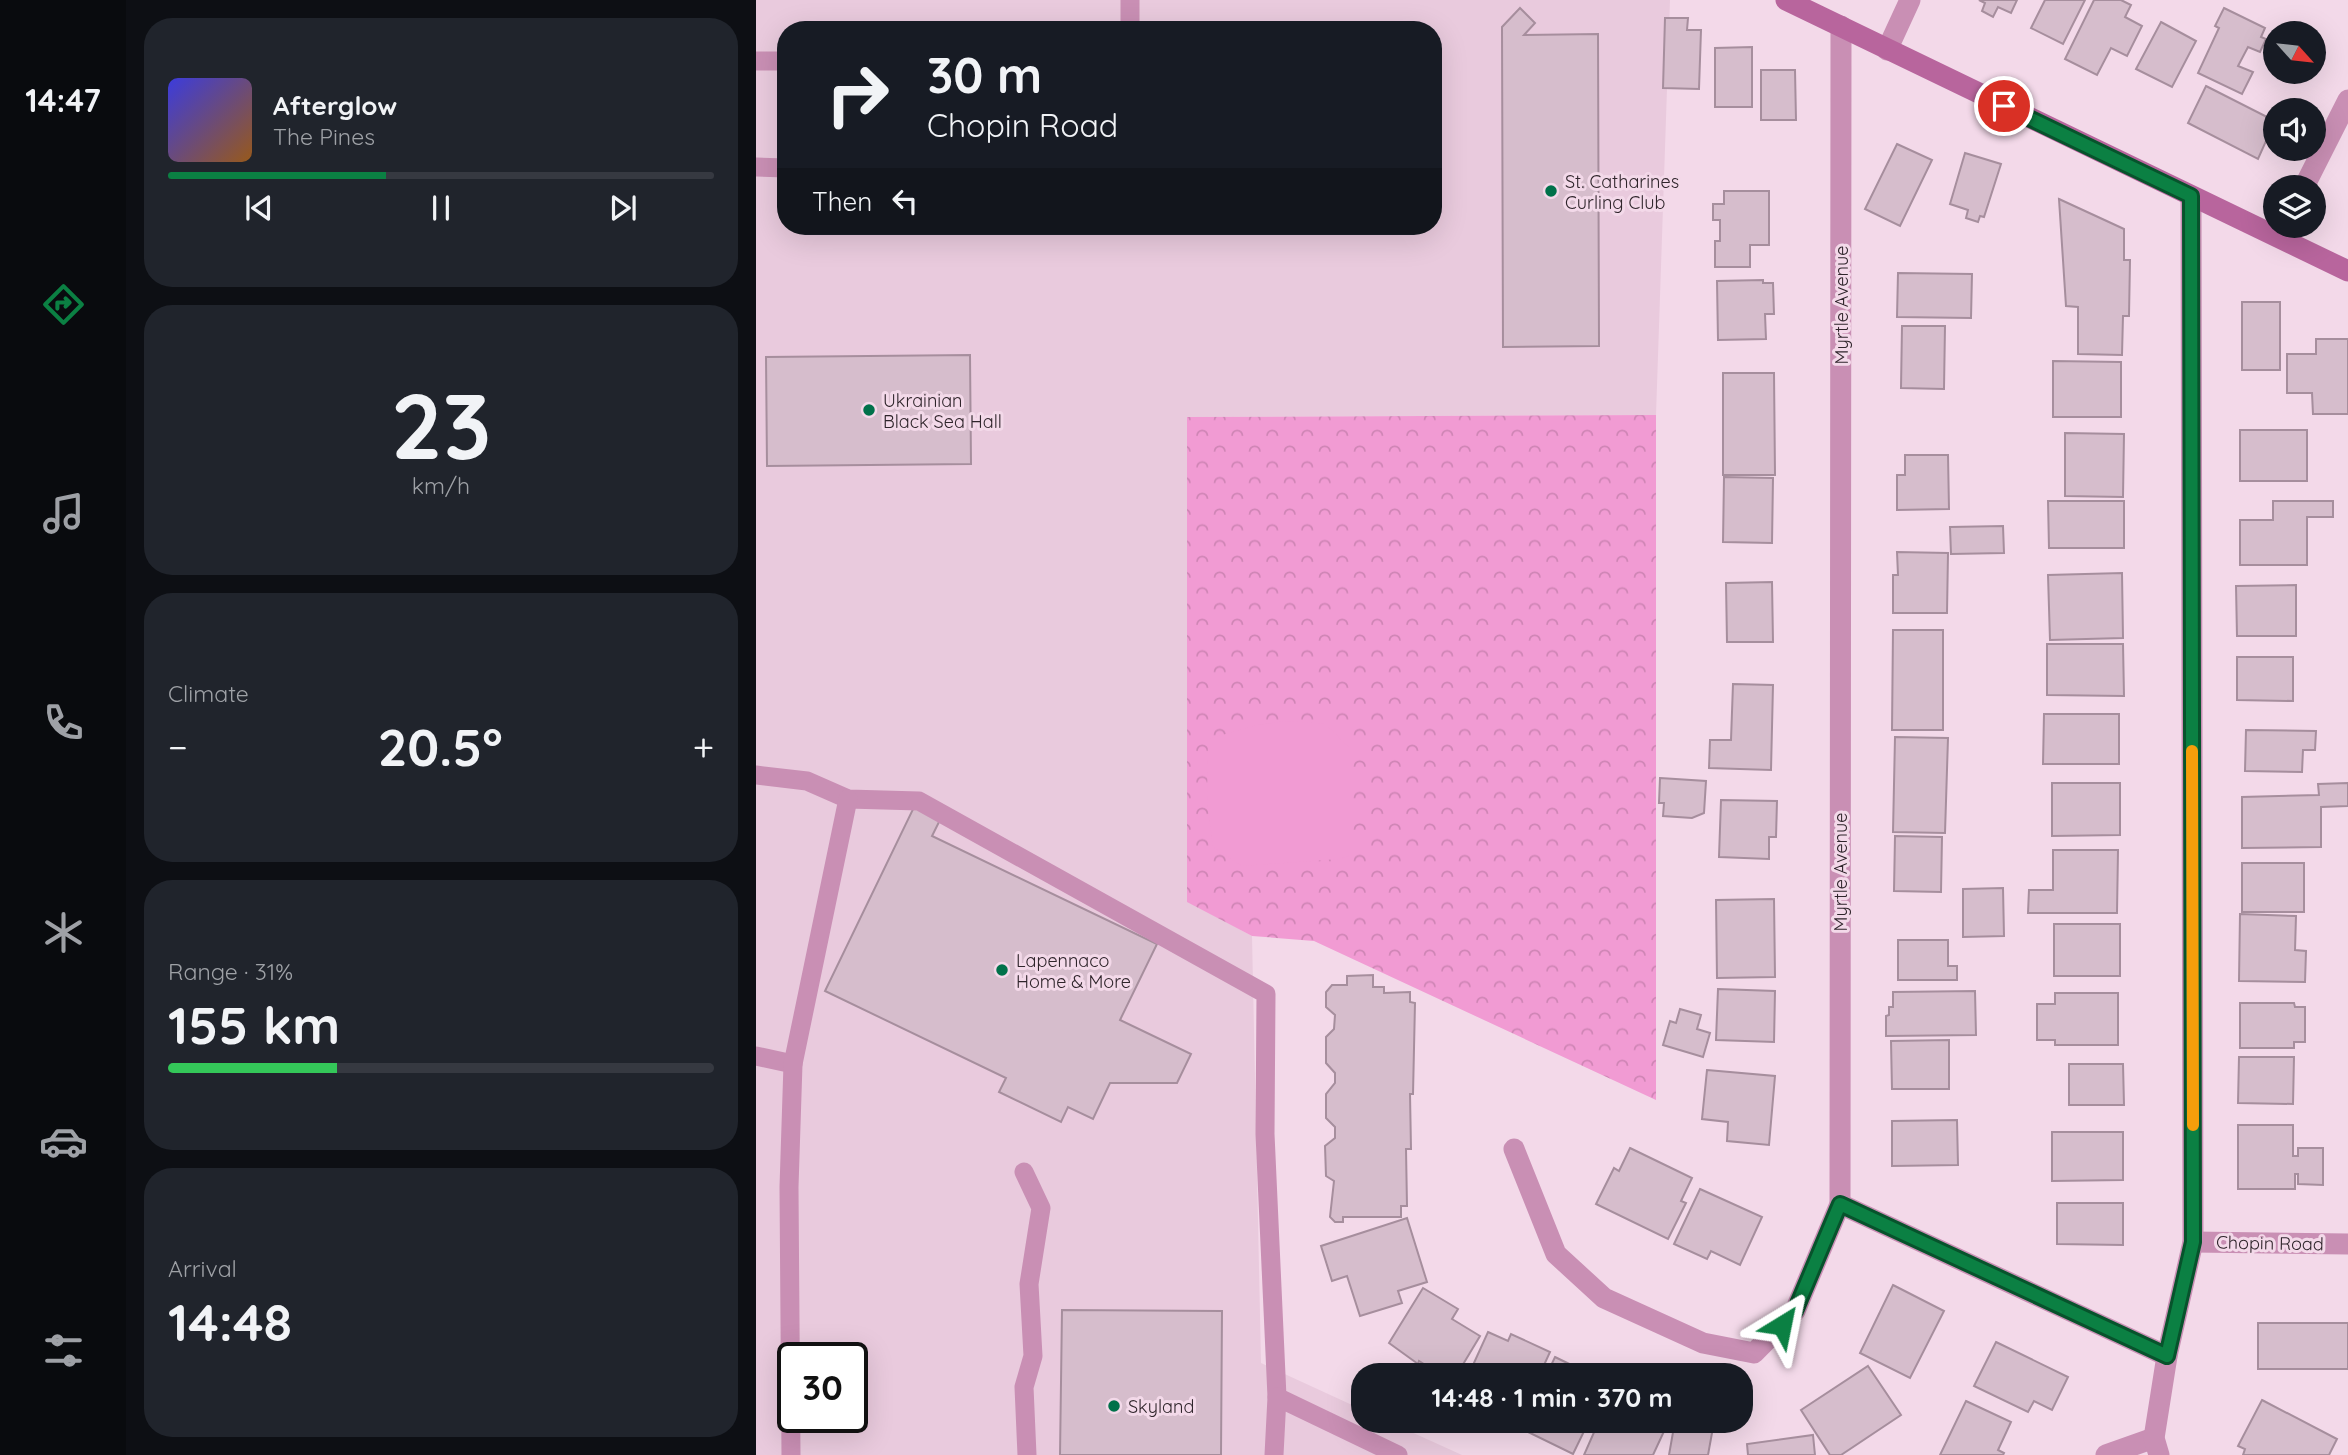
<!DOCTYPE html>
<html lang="en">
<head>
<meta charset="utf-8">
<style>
	:root { --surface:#171b24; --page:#20242c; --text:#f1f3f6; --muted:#9ea1a6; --line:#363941; --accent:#0b8043 }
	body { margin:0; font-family:Quicksand,sans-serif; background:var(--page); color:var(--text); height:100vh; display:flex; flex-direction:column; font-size:26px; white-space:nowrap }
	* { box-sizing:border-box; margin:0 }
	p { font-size:23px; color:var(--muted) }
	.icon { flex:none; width:38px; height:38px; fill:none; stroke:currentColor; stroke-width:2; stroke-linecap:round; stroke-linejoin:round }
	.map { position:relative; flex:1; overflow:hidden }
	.drawer { display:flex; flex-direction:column; gap:18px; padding:18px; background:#0d0f14; width:630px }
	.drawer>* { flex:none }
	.banner { position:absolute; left:21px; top:21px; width:665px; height:214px; border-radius:28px; box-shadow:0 7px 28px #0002; background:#171b24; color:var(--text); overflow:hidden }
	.needle { width:46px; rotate:117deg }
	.fabs { position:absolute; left:1507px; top:21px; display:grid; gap:14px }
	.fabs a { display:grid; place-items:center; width:63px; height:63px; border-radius:50%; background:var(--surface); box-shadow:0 7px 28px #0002; font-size:35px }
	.speed { position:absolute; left:21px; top:1342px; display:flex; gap:14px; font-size:35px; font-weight:700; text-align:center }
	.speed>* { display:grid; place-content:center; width:91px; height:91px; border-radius:50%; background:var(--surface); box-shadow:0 7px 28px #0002; line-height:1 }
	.speed .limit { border:4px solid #111; border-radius:10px; background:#fff; color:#111 }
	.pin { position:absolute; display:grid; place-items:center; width:60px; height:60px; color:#fff; margin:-30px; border:4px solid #fff; border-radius:50%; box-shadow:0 2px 7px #0007 }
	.me { position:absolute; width:77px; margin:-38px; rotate:35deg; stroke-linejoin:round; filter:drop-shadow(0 0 5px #0008) }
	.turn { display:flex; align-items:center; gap:24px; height:147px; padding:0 35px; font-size:32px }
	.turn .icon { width:91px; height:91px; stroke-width:2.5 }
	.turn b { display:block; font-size:49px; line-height:60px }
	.then { display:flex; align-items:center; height:66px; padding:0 35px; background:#0003; gap:14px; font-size:26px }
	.big { font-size:52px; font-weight:700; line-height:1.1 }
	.drawer .tile { flex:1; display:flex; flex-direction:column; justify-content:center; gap:10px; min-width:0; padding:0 24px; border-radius:28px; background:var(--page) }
	.drawer .dial { align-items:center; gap:0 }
	.dial b { font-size:91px; line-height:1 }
	.song { display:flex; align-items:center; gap:21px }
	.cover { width:84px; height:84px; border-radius:10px; background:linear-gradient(135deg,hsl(240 70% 55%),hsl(30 70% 35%)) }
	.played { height:7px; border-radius:4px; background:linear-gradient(90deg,var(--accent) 40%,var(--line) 40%) }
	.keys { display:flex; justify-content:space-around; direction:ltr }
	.heat { display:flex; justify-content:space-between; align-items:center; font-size:38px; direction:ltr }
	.charge { height:10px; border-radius:5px; background:linear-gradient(90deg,#34c759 31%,var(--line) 0) }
	.trip { position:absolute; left:595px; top:1363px; width:402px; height:70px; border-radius:28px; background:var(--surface); box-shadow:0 7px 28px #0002; font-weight:700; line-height:70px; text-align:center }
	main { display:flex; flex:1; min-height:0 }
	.tab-bar { display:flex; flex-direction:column; width:126px; justify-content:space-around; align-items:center; background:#090b0e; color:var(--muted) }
	.tab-bar .icon { width:49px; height:49px }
	.tab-bar .active { color:var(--accent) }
	.tab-bar b { font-size:32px; color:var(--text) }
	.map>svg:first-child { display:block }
	.built { fill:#e9cadd; fill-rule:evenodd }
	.park { fill:url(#park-crowns) }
	.pitch { fill:#f19bd3 }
	.building { fill:#d6bdcc; stroke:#a68e9d; stroke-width:2 }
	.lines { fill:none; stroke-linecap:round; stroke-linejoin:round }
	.lane { stroke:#c98fb4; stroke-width:19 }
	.street { stroke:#c98fb4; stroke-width:21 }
	.secondary { stroke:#b8659d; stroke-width:21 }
	.route-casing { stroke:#07532c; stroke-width:18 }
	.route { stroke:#0b8043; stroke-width:12 }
	.slow { stroke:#f59e0b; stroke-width:12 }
	.poi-dot { fill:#00714a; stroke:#f3d9e9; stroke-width:2.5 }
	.labels { text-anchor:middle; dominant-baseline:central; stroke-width:6; stroke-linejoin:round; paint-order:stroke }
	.poi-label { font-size:18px; fill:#2f252b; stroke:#f3d9e9; text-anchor:start }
	.street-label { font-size:18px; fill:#2f252b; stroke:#f3d9e9 }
</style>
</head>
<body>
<main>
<nav class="tab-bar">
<b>14:47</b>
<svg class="icon active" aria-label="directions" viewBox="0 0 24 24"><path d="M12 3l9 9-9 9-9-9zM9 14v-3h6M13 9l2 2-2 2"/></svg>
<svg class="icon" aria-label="music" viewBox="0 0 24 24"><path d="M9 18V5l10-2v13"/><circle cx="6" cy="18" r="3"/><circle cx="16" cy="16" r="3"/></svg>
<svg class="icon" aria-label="phone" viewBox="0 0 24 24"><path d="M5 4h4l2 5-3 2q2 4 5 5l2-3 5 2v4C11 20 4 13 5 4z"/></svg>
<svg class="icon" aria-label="climate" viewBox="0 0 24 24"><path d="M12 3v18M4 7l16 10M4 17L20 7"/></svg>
<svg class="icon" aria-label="car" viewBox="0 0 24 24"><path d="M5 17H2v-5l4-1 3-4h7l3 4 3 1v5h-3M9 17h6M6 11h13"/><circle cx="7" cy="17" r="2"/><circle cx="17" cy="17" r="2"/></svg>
<svg class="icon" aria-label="filters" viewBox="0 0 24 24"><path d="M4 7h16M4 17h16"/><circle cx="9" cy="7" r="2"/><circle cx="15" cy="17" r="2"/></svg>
</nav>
<section class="drawer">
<div class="tile">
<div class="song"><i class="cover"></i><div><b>Afterglow</b><p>The Pines</p></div></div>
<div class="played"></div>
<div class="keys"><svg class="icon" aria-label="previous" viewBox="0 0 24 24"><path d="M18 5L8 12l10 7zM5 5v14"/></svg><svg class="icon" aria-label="pause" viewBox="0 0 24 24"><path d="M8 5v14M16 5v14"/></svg><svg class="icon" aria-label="next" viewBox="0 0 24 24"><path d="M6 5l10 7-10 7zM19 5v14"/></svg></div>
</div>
<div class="tile dial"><b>23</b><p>km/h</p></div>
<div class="tile"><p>Climate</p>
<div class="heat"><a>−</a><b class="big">20.5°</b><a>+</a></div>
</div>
<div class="tile"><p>Range · 31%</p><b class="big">155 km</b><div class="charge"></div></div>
<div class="tile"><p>Arrival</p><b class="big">14:48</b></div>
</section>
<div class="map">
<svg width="1592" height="1455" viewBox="0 0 1592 1455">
	<defs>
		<pattern id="park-crowns" width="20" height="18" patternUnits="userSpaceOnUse" patternTransform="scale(1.75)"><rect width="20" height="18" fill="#f19bd3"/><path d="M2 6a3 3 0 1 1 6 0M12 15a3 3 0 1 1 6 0" fill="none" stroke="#cf85b5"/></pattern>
	</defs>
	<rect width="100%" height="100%" fill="#f3d9e9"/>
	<path class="built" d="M0 0H914L900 415 431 417V901L496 936 505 1363 607 1410V1421H631L706 1455H0ZM30 30H677V226H30ZM37 1358H96V1418H37Z"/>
	<path class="park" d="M900 415V1100L558 941 496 936 431 902V417Z"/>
	<path class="pitch" d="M531 721 569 724 596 750V855L583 859 486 866 457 847 451 802 452 739 501 725Z"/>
	<g class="building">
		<path d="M1223 0H1261L1255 13 1242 7 1237 17 1226 11 1229 3Z"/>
		<path d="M1289 0H1329L1307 44 1275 28Z"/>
		<path d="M1338 0H1365L1375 5 1369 17 1386 26 1371 56 1355 48 1341 75 1309 59Z"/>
		<path d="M764 8 779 23 768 35 842 34 843 346 747 347 746 27Z"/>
		<path d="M1468 8 1509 28 1505 37 1510 39 1504 52 1492 47 1482 66 1497 72 1486 94 1442 73 1463 28 1459 26Z"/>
		<path d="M909 18H932L931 30H945L943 89 907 88Z"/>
		<path d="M1405 22 1440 41 1416 87 1380 69Z"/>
		<path d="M996 47V107H959V48Z"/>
		<path d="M1005 70H1039L1040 120H1005Z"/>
		<path d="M1450 86 1519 121 1502 159 1432 123Z"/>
		<path d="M1141 144 1176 160 1144 226 1109 209Z"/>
		<path d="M1209 153 1245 164 1228 217 1224 216 1222 222 1210 218 1212 210 1194 204Z"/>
		<path d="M968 191H1013V245H994V267H959V241H964V220H957V204H968Z"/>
		<path d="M1303 199 1368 229V260H1374L1373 316H1367L1366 355 1322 354V307L1310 306Z"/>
		<path d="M1142 273 1216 274 1215 318 1141 317Z"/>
		<path d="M1007 280V283H1017L1018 314H1009L1010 339 962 340 961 281Z"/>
		<rect x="1486" y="302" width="38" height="68"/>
		<path d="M1146 326H1189L1188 389 1145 388Z"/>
		<path d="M1560 339H1592V414H1557L1556 393H1531V354H1560Z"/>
		<path d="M214 355 215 464 11 466 10 357Z"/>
		<path d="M1297 361 1365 362V417H1297Z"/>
		<path d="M967 373H1018L1019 475H967Z"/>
		<rect x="1484" y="430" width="67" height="51"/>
		<path d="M1309 433 1368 434 1367 497 1309 496Z"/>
		<path d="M1149 455H1192L1193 509 1141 510V475H1149Z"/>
		<path d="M968 477 1017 478 1016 543 967 542Z"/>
		<path d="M1292 501H1368V548H1293Z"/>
		<path d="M1517 501H1577V517H1551V565H1484V520H1517Z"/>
		<path d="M1247 526 1248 553 1195 554 1194 527Z"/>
		<path d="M1141 552 1192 553 1191 613H1137V575H1142Z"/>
		<path d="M1366 573 1367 638 1294 640 1292 575Z"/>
		<path d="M1016 582 1017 642H971L970 583Z"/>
		<path d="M1540 585V636H1481L1480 586Z"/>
		<path d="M1137 630H1187V730H1136Z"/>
		<path d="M1291 644H1367L1368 696 1291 695Z"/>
		<path d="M1481 657H1537V701L1481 700Z"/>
		<path d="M977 684 1017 685 1015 770 953 768 954 740H975Z"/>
		<path d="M1288 714H1363V764H1287Z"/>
		<path d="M1490 730 1560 731 1559 750H1547L1546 772 1489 771Z"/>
		<path d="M1139 737 1192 738 1189 833 1137 832Z"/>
		<path d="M904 778 950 781 948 813 936 818 907 816 908 803H903Z"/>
		<path d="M1296 783H1364V835L1296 836Z"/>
		<path d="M1592 783V806L1565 807V847L1486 848V797L1563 795 1562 784Z"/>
		<path d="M965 800 1021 801 1020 837H1013V859L963 857Z"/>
		<path d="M159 805 185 818 176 836 401 944 364 1020 435 1054 421 1083H354L337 1119 312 1107 305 1122 243 1092 250 1078 69 991Z"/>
		<path d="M1139 836 1186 837 1185 892 1138 891Z"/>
		<path d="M1297 850H1362L1361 913H1272L1273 890H1297Z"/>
		<rect x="1486" y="863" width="62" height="49"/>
		<path d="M1247 888 1248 936 1207 937V889Z"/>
		<path d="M1018 899 1019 977 961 978 960 900Z"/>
		<path d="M1484 914 1540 916 1539 950 1550 951 1549 982 1483 981Z"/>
		<rect x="1298" y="924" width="66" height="52"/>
		<path d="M1142 940H1192V966H1201V980H1142Z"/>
		<path d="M617 975V987H628V993L654 992V1002L659 1003 657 1094H654L655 1149H650L651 1206H645V1217H587V1222H579L574 1217 578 1181 570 1176 569 1146 579 1138V1127L570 1118V1094L579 1083V1073L570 1063V1037L578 1029 579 1015 570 1007V992L576 985H591V976Z"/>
		<path d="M962 989 1019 991 1018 1042 960 1040Z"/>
		<path d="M1219 991 1220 1035 1130 1036V1016L1133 1015V1007H1137V992Z"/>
		<path d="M1299 993H1362V1045H1299V1040H1281V1004H1299Z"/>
		<path d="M1484 1003H1538L1539 1007H1549V1042H1538V1048H1484Z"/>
		<path d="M924 1009 945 1015 941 1029 954 1033 947 1057 907 1045 914 1021 920 1023Z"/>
		<path d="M1193 1040V1089H1136L1135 1041Z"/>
		<path d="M1483 1057H1538L1537 1104 1482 1103Z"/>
		<path d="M1313 1064H1367L1368 1105H1313Z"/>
		<path d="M951 1070 1019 1076 1013 1145 971 1141 972 1122 946 1119Z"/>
		<path d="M1201 1120 1202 1165 1136 1166V1121Z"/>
		<path d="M1482 1125H1537V1156H1542V1148H1567V1185L1542 1184V1174H1539V1189H1482Z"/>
		<path d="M1296 1132H1367V1180L1296 1181Z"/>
		<path d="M874 1148 936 1178 925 1201 930 1203 912 1239 840 1204 858 1168 863 1171Z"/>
		<path d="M944 1189 1006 1217 984 1265 955 1251 951 1259 918 1244Z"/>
		<path d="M1301 1203H1367V1245L1301 1244Z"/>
		<path d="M651 1218 671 1282 642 1291 646 1303 604 1316 591 1276 576 1281 565 1246Z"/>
		<path d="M1137 1285 1188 1311 1154 1378 1104 1353Z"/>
		<path d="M667 1288 702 1309 696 1319 724 1336 700 1376H687L663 1361 662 1364 633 1343Z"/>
		<path d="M306 1310 466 1311 465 1455H304Z"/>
		<rect x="1502" y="1323" width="90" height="46"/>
		<path d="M732 1332 752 1341 755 1334 794 1352 783 1376H712Z"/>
		<path d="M1240 1342 1312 1377 1296 1410 1278 1401 1272 1412 1218 1386Z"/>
		<path d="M799 1357 838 1376H790Z"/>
		<path d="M1112 1366 1145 1415 1085 1455H1074L1045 1410Z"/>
		<path d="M1506 1400 1581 1439 1573 1455H1487L1489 1449 1482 1446Z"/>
		<path d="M1210 1401 1255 1422 1242 1450 1248 1453 1247 1455H1184Z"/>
		<path d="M775 1421H833L817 1454 770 1431Z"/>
		<path d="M843 1421H896L910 1427 897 1455H828Z"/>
		<path d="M919 1421 958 1422 952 1455H913Z"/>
		<path d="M1057 1435 1059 1455H992L991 1444Z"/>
	</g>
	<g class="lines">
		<g class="lane">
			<path d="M374 30V0"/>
			<path d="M0 61H30"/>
			<path d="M0 167 30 168"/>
			<path d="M0 775 51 781 92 799 163 801 510 994 509 1134 521 1397"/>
			<path d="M0 1056 37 1064"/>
			<path d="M268 1172 285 1208 273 1284 277 1356 268 1387 271 1455"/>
			<path d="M35 1455 33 1187 37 1064 92 799"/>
			<path d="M518 1455 521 1397 642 1455"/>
		</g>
		<g class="street">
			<path d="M1131 50 1154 0"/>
			<path d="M1548 187 1592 100"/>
			<path d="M758 1149 800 1254 848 1298 947 1343 998 1353 1039 1311 1084 1204 1085 26"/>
			<path d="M1084 1204 1411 1356"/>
			<path d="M1437 1242 1592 1244"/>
			<path d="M1350 1455 1398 1438"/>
			<path d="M1403 1455 1398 1438 1411 1356 1437 1242 1435 196"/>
		</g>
		<path class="secondary" d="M1030 0 1592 271"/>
	</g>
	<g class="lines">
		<defs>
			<path id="route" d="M1026 1325 1039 1311 1084 1204 1411 1356 1437 1242 1435 196 1248 106"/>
		</defs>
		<use href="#route" class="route-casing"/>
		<use href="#route" class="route"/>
		<path class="slow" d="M1436 751 1437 1125"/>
	</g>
	<g class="poi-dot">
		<circle cx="795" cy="191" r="7"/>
		<circle cx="113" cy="410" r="7"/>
		<circle cx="246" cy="970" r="7"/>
		<circle cx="358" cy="1406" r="7"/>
	</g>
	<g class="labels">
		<g class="poi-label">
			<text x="809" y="181">St. Catharines<tspan x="809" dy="21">Curling Club</tspan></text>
			<text x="127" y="400">Ukrainian<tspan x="127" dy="21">Black Sea Hall</tspan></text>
			<text x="260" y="960">Lapennaco<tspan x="260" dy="21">Home &amp; More</tspan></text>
			<text x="372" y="1406">Skyland</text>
		</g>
		<g class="street-label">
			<text transform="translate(1085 305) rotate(-90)">Myrtle Avenue</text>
			<text transform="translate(1084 872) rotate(-90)">Myrtle Avenue</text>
			<text transform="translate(1514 1243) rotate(1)">Chopin Road</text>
		</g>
	</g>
</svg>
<div class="fabs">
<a><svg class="needle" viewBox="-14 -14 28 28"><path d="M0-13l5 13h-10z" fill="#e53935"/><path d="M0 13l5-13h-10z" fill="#9ea1a6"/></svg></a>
<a><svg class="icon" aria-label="sound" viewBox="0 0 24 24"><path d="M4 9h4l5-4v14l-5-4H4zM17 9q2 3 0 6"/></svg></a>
<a><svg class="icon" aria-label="layers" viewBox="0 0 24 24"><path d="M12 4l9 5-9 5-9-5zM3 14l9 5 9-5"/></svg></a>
</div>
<div class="speed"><div class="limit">30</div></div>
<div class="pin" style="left:1248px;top:106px;background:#d93025"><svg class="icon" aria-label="arrive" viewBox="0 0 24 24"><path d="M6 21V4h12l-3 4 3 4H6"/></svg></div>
<svg class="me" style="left:1026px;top:1325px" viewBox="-20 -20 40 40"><path d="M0-17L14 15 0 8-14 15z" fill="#0b8043" stroke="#fff" stroke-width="4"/></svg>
<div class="trip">14:48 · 1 min · 370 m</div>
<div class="banner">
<div class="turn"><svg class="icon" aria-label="right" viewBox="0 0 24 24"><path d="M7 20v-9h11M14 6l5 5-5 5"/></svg><div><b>30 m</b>Chopin Road</div></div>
<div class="then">Then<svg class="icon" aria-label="left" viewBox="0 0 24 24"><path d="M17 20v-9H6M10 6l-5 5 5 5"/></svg></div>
</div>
</div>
</main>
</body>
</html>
